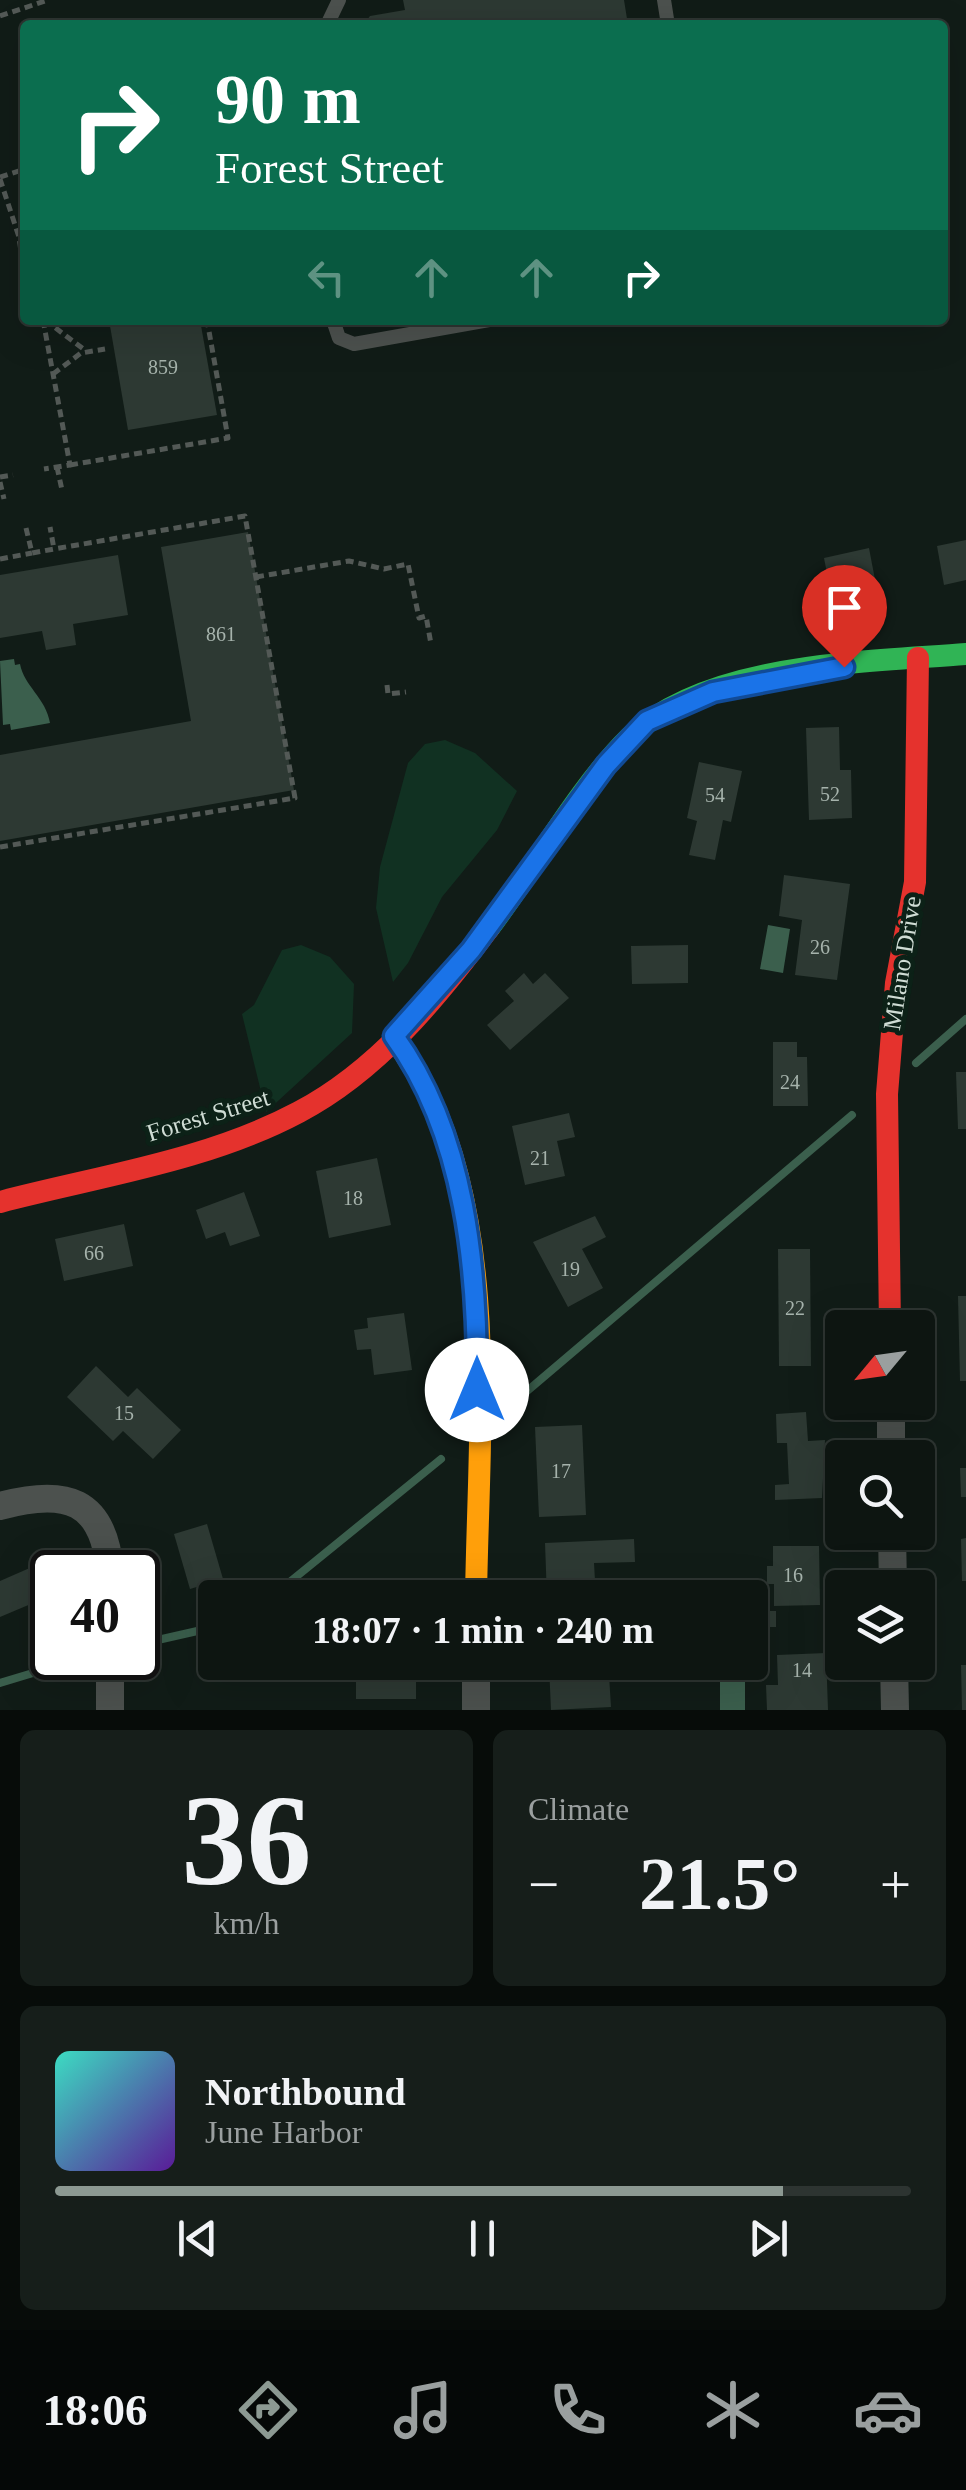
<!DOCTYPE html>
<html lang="en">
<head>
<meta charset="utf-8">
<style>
	:root { --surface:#0d1511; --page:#161e1a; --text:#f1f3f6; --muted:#9a9f9f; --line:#2d3431; --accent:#8c9992 }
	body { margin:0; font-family:"Times New Roman",serif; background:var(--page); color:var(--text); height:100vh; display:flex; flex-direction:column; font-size:38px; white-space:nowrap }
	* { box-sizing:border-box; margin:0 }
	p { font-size:32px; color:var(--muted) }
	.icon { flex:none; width:55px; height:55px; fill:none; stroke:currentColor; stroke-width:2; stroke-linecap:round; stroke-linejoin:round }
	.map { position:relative; height:1710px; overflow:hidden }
	.sheet { display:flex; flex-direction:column; gap:20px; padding:20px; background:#070c09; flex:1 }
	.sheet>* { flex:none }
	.guide { position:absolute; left:20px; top:20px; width:928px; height:305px; border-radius:10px; box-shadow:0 10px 40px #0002,0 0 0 2px var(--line); background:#0b6e4f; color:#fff; overflow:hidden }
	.needle { width:65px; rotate:241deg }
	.fabs { position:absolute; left:825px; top:1310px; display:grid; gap:20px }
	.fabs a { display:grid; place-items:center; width:110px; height:110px; border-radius:10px; background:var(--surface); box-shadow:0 10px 40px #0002,0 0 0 2px var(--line); font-size:50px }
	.speed { position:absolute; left:30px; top:1550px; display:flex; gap:20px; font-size:50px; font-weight:700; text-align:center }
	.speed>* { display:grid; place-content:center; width:130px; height:130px; border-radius:50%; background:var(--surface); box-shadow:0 10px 40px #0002,0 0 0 2px var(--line); line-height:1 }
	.speed .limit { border:5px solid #111; border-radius:15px; background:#fff; color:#111 }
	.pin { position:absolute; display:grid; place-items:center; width:85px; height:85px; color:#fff; margin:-102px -42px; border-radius:50% 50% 50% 0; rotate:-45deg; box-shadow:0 0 10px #0007 }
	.pin .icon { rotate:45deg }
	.me { position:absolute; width:110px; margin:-55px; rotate:0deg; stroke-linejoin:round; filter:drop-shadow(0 0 8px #0008) }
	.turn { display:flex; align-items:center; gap:35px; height:210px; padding:0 30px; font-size:45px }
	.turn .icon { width:130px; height:130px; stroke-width:2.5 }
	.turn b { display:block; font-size:70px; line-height:85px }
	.lanes { display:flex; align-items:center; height:95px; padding:0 30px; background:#0003; justify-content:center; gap:50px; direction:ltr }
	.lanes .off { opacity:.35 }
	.big { font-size:75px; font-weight:800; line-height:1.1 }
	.sheet .card { flex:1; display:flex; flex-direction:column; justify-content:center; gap:15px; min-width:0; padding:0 35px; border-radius:15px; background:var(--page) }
	.sheet .dial { align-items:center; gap:0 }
	.dial b { font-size:130px; line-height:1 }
	.song { display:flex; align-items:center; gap:30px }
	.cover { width:120px; height:120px; border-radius:15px; background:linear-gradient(135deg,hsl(170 70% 55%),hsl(270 70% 35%)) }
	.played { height:10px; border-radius:5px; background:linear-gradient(90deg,var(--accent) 85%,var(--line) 85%) }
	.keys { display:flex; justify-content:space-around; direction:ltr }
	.heat { display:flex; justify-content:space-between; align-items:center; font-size:55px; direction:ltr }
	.sheet .tiles { flex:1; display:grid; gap:20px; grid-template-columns:1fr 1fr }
	.card:last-child { grid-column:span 2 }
	.trip { position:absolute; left:198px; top:1580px; width:570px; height:100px; border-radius:10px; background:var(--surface); box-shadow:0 10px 40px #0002,0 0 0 2px var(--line); font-weight:800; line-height:100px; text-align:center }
	.dock { display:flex; height:160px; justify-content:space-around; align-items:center; background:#050807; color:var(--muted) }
	.dock .icon { width:70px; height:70px }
	.dock .selected { color:var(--accent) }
	.dock b { font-size:45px; color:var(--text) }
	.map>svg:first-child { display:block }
	.green { fill:#113122 }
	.water { fill:#3b5f4d }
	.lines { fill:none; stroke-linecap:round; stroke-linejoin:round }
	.stream { stroke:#3b5f4d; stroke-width:8 }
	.building { fill:#2d3933 }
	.path { stroke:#535956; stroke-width:5; stroke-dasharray:8 5; stroke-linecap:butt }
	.lane { stroke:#4c514e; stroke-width:14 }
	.street { stroke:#4c514e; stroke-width:28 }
	.fast { stroke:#30b455; stroke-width:22 }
	.slow { stroke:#ff9f0a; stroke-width:22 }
	.jam { stroke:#e5322d; stroke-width:22 }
	.route-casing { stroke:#114b97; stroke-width:25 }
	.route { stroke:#1a73e8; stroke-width:18 }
	.labels { text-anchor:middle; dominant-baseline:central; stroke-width:10; stroke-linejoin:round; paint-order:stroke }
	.number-label { font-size:20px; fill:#a6b3ac }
	.street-label { font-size:25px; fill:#cfdcd4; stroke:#0c2117 }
</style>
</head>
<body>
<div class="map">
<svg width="966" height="1710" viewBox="0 0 966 1710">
	<rect width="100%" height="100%" fill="#111c17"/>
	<g class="green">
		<path d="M445 740 475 753 517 791 497 830 442 897 408 963 393 982 376 908 380 867 408 763 425 744Z"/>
		<path d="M301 945 330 957 354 984 352 1033 266 1112 242 1014 254 1005 282 950Z"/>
	</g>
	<g class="water">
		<path d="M14 659 15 665 20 664C24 686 46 698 50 723L11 730 10 724 3 725 0 661Z"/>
		<path d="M768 925 790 929 783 973 760 969Z"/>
		<path d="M733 1668 745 1673V1710H720V1673Z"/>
	</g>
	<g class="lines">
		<g class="stream">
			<path d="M916 1063 966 1019"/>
			<path d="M506 1409 852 1115"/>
			<path d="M270 1598 441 1459"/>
			<path d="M140 1644 215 1627"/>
			<path d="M0 1683 76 1660"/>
		</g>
	</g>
	<g class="building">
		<path d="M403 0H624L628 25H363L370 16 405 10Z"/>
		<path d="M109 320H200L217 415 128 430Z"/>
		<path d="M248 532 294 790 0 841V755L191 721 161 547Z"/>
		<path d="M966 540V580L944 585 937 546Z"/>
		<path d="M869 548 876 585 831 594 824 558Z"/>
		<path d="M118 555 128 615 73 624 76 645 46 650 42 631 0 638V575Z"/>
		<path d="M839 727 840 770H851L852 818 809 820 806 728Z"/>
		<path d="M699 762 742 771 731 822 723 820 715 860 689 855 697 821 687 818Z"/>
		<path d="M784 875 850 884 837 980 795 975 802 920 779 916Z"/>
		<path d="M688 945V983L632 984 631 946Z"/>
		<path d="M524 973 533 984 545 973 569 998 510 1050 487 1025 514 1001 505 991Z"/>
		<path d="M773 1042H797V1057H807L808 1106H773Z"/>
		<path d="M956 1072H966V1129H958Z"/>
		<path d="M569 1113 575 1137 557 1141 565 1176 525 1185 512 1126Z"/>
		<path d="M377 1158 391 1225 329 1238 316 1171Z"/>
		<path d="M244 1192 260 1236 230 1246 225 1232 206 1239 196 1210Z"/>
		<path d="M595 1216 606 1237 582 1249 603 1288 568 1307 533 1242Z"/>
		<path d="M124 1224 133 1266 64 1281 55 1239Z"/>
		<path d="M778 1249H810L811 1366H779Z"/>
		<path d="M958 1296H966V1381H960Z"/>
		<path d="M404 1313 412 1370 374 1375 371 1349 357 1350 354 1330 368 1328 367 1318Z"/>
		<path d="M96 1366 128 1397 137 1388 181 1430 153 1459 123 1431 113 1441 67 1397Z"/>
		<path d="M806 1412 808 1441 825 1440 822 1498 775 1500V1485L789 1484 787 1443H777L776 1414Z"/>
		<path d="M582 1425 586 1515 539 1517 535 1427Z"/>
		<path d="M960 1468H966V1497H961Z"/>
		<path d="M207 1524 223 1579 190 1589 174 1534Z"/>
		<path d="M966 1538V1581H962L961 1539Z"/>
		<path d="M634 1539 635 1562 594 1563 596 1598H547L545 1543Z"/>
		<path d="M773 1546H819L820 1605 774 1606V1584H767V1566H773Z"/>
		<path d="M32 1567 45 1598 0 1617V1581Z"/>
		<rect x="368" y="1592" width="36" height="6"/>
		<rect x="763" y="1611" width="13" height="16"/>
		<path d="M826 1653 828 1710H767L766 1685H778L777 1655Z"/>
		<rect x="356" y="1662" width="60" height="37"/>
		<path d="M589 1663 590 1676 609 1675 611 1707 551 1710 549 1665Z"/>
		<path d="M961 1665H966V1710H962Z"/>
	</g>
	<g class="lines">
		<g class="path">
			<path d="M0 16 48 0"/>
			<path d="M0 177 25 169"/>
			<path d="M0 179 19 237 25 281"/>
			<path d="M43 320 70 465 44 469"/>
			<path d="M45 320 86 351"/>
			<path d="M53 374 81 353 105 349"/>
			<path d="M70 465 228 438 207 320"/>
			<path d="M57 467 62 490"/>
			<path d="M0 477 13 475"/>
			<path d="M0 482 4 499"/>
			<path d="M26 528 32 553 54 549 50 527"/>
			<path d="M0 559 32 553"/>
			<path d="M256 577 349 561 384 569 408 564 419 618 426 616 431 644"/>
			<path d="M387 685 388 694 406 692"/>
			<path d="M0 847 295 798 245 516 54 549"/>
		</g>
		<g class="lane">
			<path d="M664 0 668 25"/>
			<path d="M327 25 339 0"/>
			<path d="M333 320 339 338 354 344 489 320"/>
		</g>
		<g class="street">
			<path d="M891 1402V1458"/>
			<path d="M0 1506C66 1488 104 1499 110 1572"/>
			<path d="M892 1532 893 1588"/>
			<path d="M476 1662V1710"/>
			<path d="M894 1662 895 1710"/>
			<path d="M110 1710V1658"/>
		</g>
		<path class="fast" d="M489 928C533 870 580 786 630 737 706 663 865 662 966 654"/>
		<path class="slow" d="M394 1036C405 1055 419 1075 429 1095 499 1242 478 1440 476 1598"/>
		<g class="jam">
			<path d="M0 1202C99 1176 207 1161 299 1112 377 1071 437 998 489 928"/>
			<path d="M890 1328 887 1094 896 983 915 882 918 658"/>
		</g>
	</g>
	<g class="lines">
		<defs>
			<path id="route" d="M477 1390C478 1271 466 1135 394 1036L471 950 606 765 647 721 713 692 844 667"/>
		</defs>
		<use href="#route" class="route-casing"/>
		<use href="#route" class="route"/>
	</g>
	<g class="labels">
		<g class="number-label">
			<text x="163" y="367">859</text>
			<text x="221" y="634">861</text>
			<text x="830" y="794">52</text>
			<text x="715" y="795">54</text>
			<text x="820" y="947">26</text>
			<text x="790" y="1082">24</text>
			<text x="540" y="1158">21</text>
			<text x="353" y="1198">18</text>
			<text x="94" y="1253">66</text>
			<text x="570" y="1269">19</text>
			<text x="795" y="1308">22</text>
			<text x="124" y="1413">15</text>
			<text x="561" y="1471">17</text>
			<text x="793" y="1575">16</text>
			<text x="802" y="1670">14</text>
		</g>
		<g class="street-label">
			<text transform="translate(902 963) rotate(-81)">Milano Drive</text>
			<text transform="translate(208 1115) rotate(-17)">Forest Street</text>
		</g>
	</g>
</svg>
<div class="fabs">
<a><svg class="needle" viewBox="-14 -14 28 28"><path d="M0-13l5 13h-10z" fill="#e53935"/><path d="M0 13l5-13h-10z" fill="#9a9f9f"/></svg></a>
<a><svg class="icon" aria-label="search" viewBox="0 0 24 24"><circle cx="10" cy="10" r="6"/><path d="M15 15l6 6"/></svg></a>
<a><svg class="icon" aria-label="layers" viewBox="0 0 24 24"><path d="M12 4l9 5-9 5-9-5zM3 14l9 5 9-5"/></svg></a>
</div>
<div class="speed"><div class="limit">40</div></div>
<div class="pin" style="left:844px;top:667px;background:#d93025"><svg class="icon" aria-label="arrive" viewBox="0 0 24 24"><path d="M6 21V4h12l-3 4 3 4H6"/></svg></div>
<svg class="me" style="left:477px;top:1390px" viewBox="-20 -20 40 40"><circle r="19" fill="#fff"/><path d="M0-13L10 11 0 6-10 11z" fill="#1a73e8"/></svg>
<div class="trip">18:07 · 1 min · 240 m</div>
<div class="guide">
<div class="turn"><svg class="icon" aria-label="right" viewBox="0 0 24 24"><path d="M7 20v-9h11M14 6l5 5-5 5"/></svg><div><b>90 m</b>Forest Street</div></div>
<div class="lanes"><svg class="icon off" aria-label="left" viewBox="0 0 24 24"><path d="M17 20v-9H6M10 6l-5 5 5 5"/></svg><svg class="icon off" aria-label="ahead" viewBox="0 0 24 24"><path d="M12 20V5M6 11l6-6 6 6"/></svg><svg class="icon off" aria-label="ahead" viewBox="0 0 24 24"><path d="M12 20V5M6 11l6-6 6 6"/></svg><svg class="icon" aria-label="right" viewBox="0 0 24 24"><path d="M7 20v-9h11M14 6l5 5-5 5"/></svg></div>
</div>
</div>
<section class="sheet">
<div class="tiles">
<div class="card dial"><b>36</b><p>km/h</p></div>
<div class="card"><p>Climate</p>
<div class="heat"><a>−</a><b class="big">21.5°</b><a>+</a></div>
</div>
<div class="card">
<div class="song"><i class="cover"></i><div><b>Northbound</b><p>June Harbor</p></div></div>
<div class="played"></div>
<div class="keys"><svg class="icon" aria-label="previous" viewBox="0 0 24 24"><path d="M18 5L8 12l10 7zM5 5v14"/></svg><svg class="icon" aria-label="pause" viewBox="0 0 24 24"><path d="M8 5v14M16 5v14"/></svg><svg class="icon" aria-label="next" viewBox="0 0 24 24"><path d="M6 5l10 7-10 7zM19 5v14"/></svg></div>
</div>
</div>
</section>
<nav class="dock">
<b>18:06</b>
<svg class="icon selected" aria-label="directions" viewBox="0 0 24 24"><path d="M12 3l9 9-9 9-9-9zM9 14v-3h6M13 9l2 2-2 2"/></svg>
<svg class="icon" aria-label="music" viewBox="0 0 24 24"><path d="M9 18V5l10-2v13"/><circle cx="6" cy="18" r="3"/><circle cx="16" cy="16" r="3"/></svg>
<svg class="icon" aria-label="phone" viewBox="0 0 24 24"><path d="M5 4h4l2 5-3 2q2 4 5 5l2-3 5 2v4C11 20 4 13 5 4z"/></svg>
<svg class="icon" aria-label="climate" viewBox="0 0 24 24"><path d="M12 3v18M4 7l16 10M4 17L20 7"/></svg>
<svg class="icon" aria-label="car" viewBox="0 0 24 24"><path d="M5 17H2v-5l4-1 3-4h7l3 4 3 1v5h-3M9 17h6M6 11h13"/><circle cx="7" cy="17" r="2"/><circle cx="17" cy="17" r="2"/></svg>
</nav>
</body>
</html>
